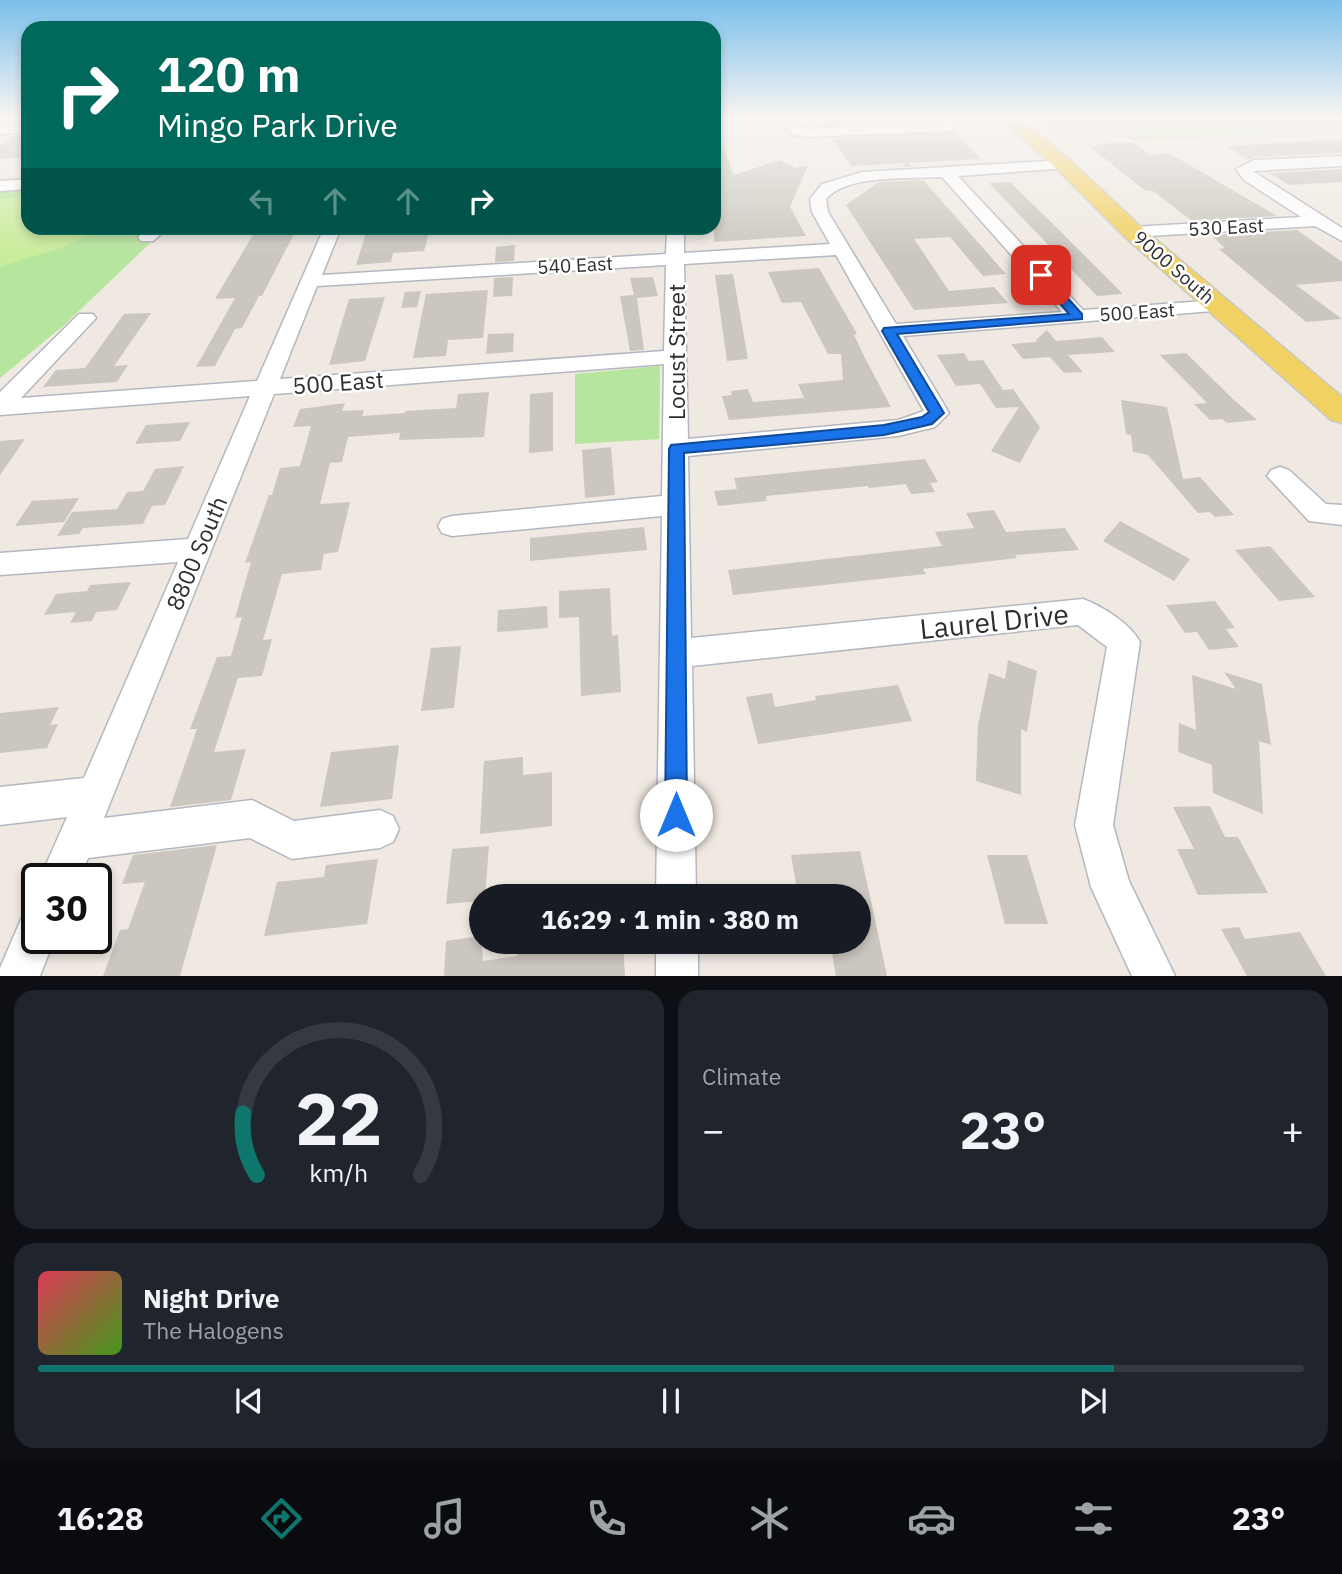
<!DOCTYPE html>
<html lang="en">
<head>
<meta charset="utf-8">
<style>
	:root { --surface:#171b24; --page:#20242c; --text:#f1f3f6; --muted:#9ea1a6; --line:#363941; --accent:#0f766e }
	body { margin:0; font-family:"IBM Plex Sans",sans-serif; background:var(--page); color:var(--text); height:100vh; display:flex; flex-direction:column; font-size:26px; white-space:nowrap }
	* { box-sizing:border-box; margin:0 }
	p { font-size:23px; color:var(--muted) }
	.icon { flex:none; width:38px; height:38px; fill:none; stroke:currentColor; stroke-width:2; stroke-linecap:round; stroke-linejoin:round }
	.map { position:relative; height:976px; overflow:hidden }
	.sheet { display:flex; flex-direction:column; gap:14px; padding:14px; background:#0d0f14; flex:1 }
	.sheet>* { flex:none }
	.top-card { position:absolute; left:21px; top:21px; width:700px; height:214px; border-radius:21px; box-shadow:0 4px 10px #0003; background:#00695c; color:#fff; overflow:hidden }
	.speed { position:absolute; left:21px; top:863px; display:flex; gap:14px; font-size:35px; font-weight:700; text-align:center }
	.speed>* { display:grid; place-content:center; width:91px; height:91px; border-radius:50%; background:var(--surface); box-shadow:0 4px 10px #0003; line-height:1 }
	.speed .limit { border:4px solid #111; border-radius:10px; background:#fff; color:#111 }
	.pin { position:absolute; display:grid; place-items:center; width:60px; height:60px; color:#fff; margin:-30px; border-radius:14px; box-shadow:0 4px 10px #0006 }
	.me { position:absolute; width:77px; margin:-38px; rotate:0deg; stroke-linejoin:round; filter:drop-shadow(0 0 5px #0008) }
	.turn { display:flex; align-items:center; gap:24px; height:147px; padding:0 21px; font-size:32px }
	.turn .icon { width:91px; height:91px; stroke-width:2.5 }
	.turn b { display:block; font-size:49px; line-height:60px }
	.lanes { display:flex; align-items:center; height:66px; padding:0 21px; background:#0003; justify-content:center; gap:35px; direction:ltr }
	.lanes .off { opacity:.35 }
	.big { font-size:52px; font-weight:700; line-height:1.1 }
	.sheet .card { flex:1; display:flex; flex-direction:column; justify-content:center; gap:10px; min-width:0; padding:0 24px; border-radius:21px; background:var(--page) }
	.sheet .dial { align-items:center; gap:0 }
	.dial svg { height:182px; overflow:visible; fill:none; stroke:var(--line); stroke-width:7; stroke-linecap:round; text-anchor:middle }
	.dial text { fill:var(--text); stroke:none }
	.song { display:flex; align-items:center; gap:21px }
	.cover { width:84px; height:84px; border-radius:10px; background:linear-gradient(135deg,hsl(350 70% 55%),hsl(100 70% 35%)) }
	.played { height:7px; border-radius:4px; background:linear-gradient(90deg,var(--accent) 85%,var(--line) 85%) }
	.keys { display:flex; justify-content:space-around; direction:ltr }
	.heat { display:flex; justify-content:space-between; align-items:center; font-size:38px; direction:ltr }
	.sheet .tiles { flex:1; display:grid; gap:14px; grid-template-columns:1fr 1fr }
	.card:last-child { grid-column:span 2 }
	.trip { position:absolute; left:469px; top:884px; width:402px; height:70px; border-radius:35px; background:var(--surface); box-shadow:0 4px 10px #0003; font-weight:700; line-height:70px; text-align:center }
	.menu { display:flex; height:112px; justify-content:space-around; align-items:center; background:#090b0e; color:var(--muted) }
	.menu .icon { width:49px; height:49px }
	.menu .current { color:var(--accent) }
	.menu b { font-size:32px; color:var(--text) }
	.map>svg:first-child { display:block }
	.green { fill:#b6e59e }
	.cemetery { fill:#c8d9b8 }
	.pitch { fill:#c9ec9a }
	.building { fill:#cbc7bf }
	.lines { fill:none; stroke-linecap:round; stroke-linejoin:round }
	.minor-casing { stroke:#b4b7c1; stroke-width:3 }
	.major-casing { stroke:#c9c9c9; stroke-width:3 }
	.path { stroke:#c9c9c9; stroke-width:2; stroke-dasharray:2.5 2; stroke-linecap:butt }
	.minor { fill:#fff; fill-rule:evenodd }
	.major { fill:#f2d163; fill-rule:evenodd }
	.route { fill:#1a73e8; stroke:#114b97; stroke-width:2 }
	.labels { text-anchor:middle; dominant-baseline:central; stroke-width:5; stroke-linejoin:round; paint-order:stroke }
	.far-street-label { font-size:19px; fill:#2e2e2e; stroke:#fff }
	.street-label { font-size:23px; fill:#2e2e2e; stroke:#fff }
	.near-street-label { font-size:28px; fill:#2e2e2e; stroke:#fff }
</style>
</head>
<body>
<div class="map">
<svg width="1342" height="976" viewBox="0 0 1342 976">
	<rect width="100%" height="100%" fill="#efe9e1"/>
	<g class="green">
		<path d="M28 184V228H166L63 326 0 378V185Z"/>
		<path d="M660 366 659 439 575 444V374Z"/>
	</g>
	<path class="cemetery" d="M1036 118H1342V131L1133 141 1119 130 1055 133Z"/>
	<path class="pitch" d="M28 197V228H104L63 247 0 267V199Z"/>
	<g class="building">
		<path d="M818 118H940L942 119 823 126Z"/>
		<path d="M714 126 734 175 780 160 796 168 808 165 790 207 806 236 714 242Z"/>
		<path d="M953 131 981 159 908 163 911 166 901 167 907 163 852 166 832 139Z"/>
		<path d="M12 136H28V157L0 159V145Z"/>
		<path d="M1342 139V153L1254 157 1248 160 1227 146Z"/>
		<path d="M1133 142 1151 155 1169 153 1277 216 1192 221 1153 191H1146L1090 147H1099L1096 144Z"/>
		<path d="M1342 169V182L1289 185 1269 173Z"/>
		<path d="M923 180 1006 274 983 276 950 237 914 239 949 291 994 287 1008 303 914 310 846 205 879 182Z"/>
		<path d="M1010 182 1055 226 1123 294 1097 296 989 183Z"/>
		<path d="M257 228H290L287 234H294L262 296H259L242 328 235 329 215 366 196 367 235 298 215 299Z"/>
		<path d="M410 228 409 234 429 233 424 251 393 253 391 262 356 265 367 230Z"/>
		<path d="M1297 230 1342 262V281L1296 285 1342 319 1306 322 1219 249 1225 248 1211 235Z"/>
		<path d="M515 245 514 261 495 262 496 247Z"/>
		<path d="M819 268 857 334 854 335 864 356 891 407 729 420 722 396 732 395 731 391 748 389 753 402 804 398 798 384 843 380 841 354H828L801 302 782 303 768 272Z"/>
		<path d="M733 274 748 359 727 361 715 275Z"/>
		<path d="M513 277 512 296 493 297 494 278Z"/>
		<path d="M653 277 658 296 637 298 644 350 630 351 620 296 634 295 630 278Z"/>
		<path d="M488 290 483 338 448 340 446 356 413 358 426 294Z"/>
		<path d="M421 291 417 307 401 308 405 292Z"/>
		<path d="M385 297 365 361 329 365 349 299Z"/>
		<path d="M151 313 114 366 128 365 117 382 43 387 56 370 85 368 124 314Z"/>
		<path d="M1047 330 1056 341 1102 337 1115 352 1068 355 1083 372 1064 373 1050 357 1023 359 1011 344 1037 342 1036 340Z"/>
		<path d="M514 333 513 352 486 354 488 334Z"/>
		<path d="M964 353 969 361 983 360 1003 390 1013 389 1040 427 1020 463 991 451 1019 407 996 408 980 384 956 386 937 355Z"/>
		<path d="M1186 353 1234 400 1257 420 1227 423 1222 419 1210 420 1194 404 1207 403 1160 355Z"/>
		<path d="M489 392 484 437 399 440 400 433 348 437 342 462 330 463 320 504 350 502 338 552 324 554 321 570 282 574 263 640 272 639 262 676 238 678 214 752 246 749 231 800 170 807 197 729H190L217 657 231 656 242 617 235 618 251 562 245 563 269 495H272L280 468 300 466 311 426 293 427 300 409 345 403 342 411 364 410 362 416 405 413 406 411 456 408 458 394Z"/>
		<path d="M553 392V451L529 453 530 394Z"/>
		<path d="M1121 400 1167 407 1183 479 1200 477 1234 515 1215 517 1210 512 1198 513 1148 455 1133 452 1131 435 1126 434Z"/>
		<path d="M190 422 180 441 135 444 146 425Z"/>
		<path d="M25 439 0 475V441Z"/>
		<path d="M611 447 615 495 585 498 582 450Z"/>
		<path d="M925 459 938 482 930 483 935 492 911 494 906 484 869 488 868 486 766 496 767 501 718 506 714 491 737 489 734 478Z"/>
		<path d="M184 466 165 505 152 506 143 524 83 528 79 534 57 536 72 512 117 509 127 492 143 491 155 469Z"/>
		<path d="M79 498 64 522 15 526 32 501Z"/>
		<path d="M994 510 1006 532 1065 528 1079 550 1015 555 1017 558 923 569 926 574 733 595 728 570 942 546 935 532 974 528 966 513Z"/>
		<path d="M1120 521 1190 559 1174 581 1103 541Z"/>
		<path d="M644 527 647 550 530 561V538Z"/>
		<path d="M1270 546 1315 597 1279 601 1235 550Z"/>
		<path d="M131 582 117 610 96 612 92 621 70 623 76 612 44 615 56 594 87 591 90 585Z"/>
		<path d="M610 588 612 636 618 635 621 692 581 696 579 617 559 618V591Z"/>
		<path d="M1215 601 1235 628 1226 629 1239 647 1209 650 1197 632 1185 633 1166 605Z"/>
		<path d="M547 606 548 628 497 632 498 610Z"/>
		<path d="M461 646 454 708 421 711 431 648Z"/>
		<path d="M1008 660 1037 671 1027 732 1021 729V795L976 781 978 725 989 673 1005 679Z"/>
		<path d="M1224 672 1262 684 1271 745 1259 741 1263 814 1213 793 1212 765 1178 752 1179 723 1196 730 1192 675 1236 689Z"/>
		<path d="M898 685 912 721 758 744 746 697 772 693 775 707 816 700 815 696Z"/>
		<path d="M59 707 50 725 58 724 47 748 0 753V713Z"/>
		<path d="M399 745 392 799 320 807 331 752Z"/>
		<path d="M523 757V775L552 772V826L480 834 484 761Z"/>
		<path d="M1210 806 1225 837H1238L1268 893 1198 895 1177 849H1194L1173 807Z"/>
		<path d="M217 845 180 976H103L120 930 128 929 145 882 122 884 133 855Z"/>
		<path d="M489 846 485 896H481V901L446 904 452 849Z"/>
		<path d="M860 851 870 896 887 976H836L830 942H859V896H798L791 855Z"/>
		<path d="M987 855H1027L1048 924H1005Z"/>
		<path d="M378 859 367 924 264 936 277 882 324 877 326 865Z"/>
		<path d="M1239 927 1245 939 1300 932 1326 976H1247L1221 929Z"/>
		<path d="M481 936 483 961 517 956V953L623 942 625 976H444L446 941Z"/>
	</g>
	<g class="lines">
		<defs>
			<g id="minor">
				<path d="M779 118H793L802 128 808 129 942 123 946 118 959 119 951 130 946 131 808 137 793 135Z"/>
				<path d="M28 125V133L0 134V126Z"/>
				<path d="M1342 156V166L1253 171 1342 228V241L1315 226 1133 237 1124 232 1133 227 1301 217 1244 180 1236 169 1254 160Z"/>
				<path d="M1064 160 1069 162 1072 165 1069 168 958 176 1083 310 1218 300 1225 302 1228 306 1225 310 903 336 949 413 935 427 898 436 688 456 691 638 1083 599C1102 606 1131 624 1140 642L1113 825 1129 881 1175 976H1132L1091 887 1075 825 1107 647 1078 625 692 666 696 896H656L662 516 452 536 442 533 438 526 442 519 452 516 662 496 664 364 274 394 104 818 252 800 294 821 380 810 393 816 399 829 393 842 380 848 292 859 250 838 88 858 80 878H40L67 817 0 825V787L84 778 178 562 0 575V553L188 539 250 396 0 415V392L79 314H93L96 318 21 398 257 381 324 228H341L322 275 666 254 667 228H684V253L830 244 812 212 810 199 822 184 862 172ZM942 177 1062 312 896 324 828 212 826 199C847 174 911 179 942 177ZM836 255 924 411 898 420 688 439 684 264ZM666 265 664 351 280 379 317 286Z"/>
				<path d="M28 179V189L0 191V181Z"/>
				<path d="M149 228H168L153 241H141L138 237Z"/>
				<path d="M1280 467 1289 470 1326 504 1342 505V525L1309 521 1267 476 1271 470Z"/>
				<path d="M37 911V938H55L40 976H0V968L22 917Z"/>
				<rect x="656" y="942" width="42" height="34"/>
			</g>
			<path id="major" d="M1000 118H1020L1071 161 1141 227 1342 397V423L1331 420 1125 237 1057 169Z"/>
		</defs>
		<use href="#minor" class="minor-casing"/>
		<use href="#major" class="major-casing"/>
		<g class="path">
			<path d="M1081 120 1131 118"/>
			<path d="M1040 122 1076 120"/>
		</g>
		<use href="#minor" class="minor"/>
		<use href="#major" class="major"/>
	</g>
	<linearGradient id="sky" x2="0" y2="1"><stop stop-color="#7abfeb"/><stop offset="0.46" stop-color="#f8f5f2"/><stop offset="1" stop-color="#f8f5f2" stop-opacity="0"/></linearGradient>
	<rect width="1342" height="255" fill="url(#sky)"/>
	<path class="route" d="M1041 272 1045 273 1082 314V319L897 334 944 413 932 424 884 435 684 453 687 815 684 823 676 826 668 823 665 815 669 449 671 445 884 425 922 417 929 412 882 331 884 328 1069 314 1035 275Z"/>
	<g class="labels">
		<g class="far-street-label">
			<text transform="translate(1226 227) rotate(-3)">530 East</text>
			<text transform="translate(575 265) rotate(-3)">540 East</text>
			<text transform="translate(1174 267) rotate(41)">9000 South</text>
			<text transform="translate(1137 312) rotate(-4)">500 East</text>
		</g>
		<g class="street-label">
			<text transform="translate(676 352) rotate(-90)">Locust Street</text>
			<text transform="translate(338 382) rotate(-4)">500 East</text>
			<text transform="translate(196 553) rotate(-67)">8800 South</text>
		</g>
		<g class="near-street-label">
			<text transform="translate(994 621) rotate(-6)">Laurel Drive</text>
		</g>
	</g>
</svg>
<div class="speed"><div class="limit">30</div></div>
<div class="pin" style="left:1041px;top:275px;background:#d93025"><svg class="icon" aria-label="arrive" viewBox="0 0 24 24"><path d="M6 21V4h12l-3 4 3 4H6"/></svg></div>
<svg class="me" style="left:676px;top:815px" viewBox="-20 -20 40 40"><circle r="19" fill="#fff"/><path d="M0-13L10 11 0 6-10 11z" fill="#1a73e8"/></svg>
<div class="trip">16:29 · 1 min · 380 m</div>
<div class="top-card">
<div class="turn"><svg class="icon" aria-label="right" viewBox="0 0 24 24"><path d="M7 20v-9h11M14 6l5 5-5 5"/></svg><div><b>120 m</b>Mingo Park Drive</div></div>
<div class="lanes"><svg class="icon off" aria-label="left" viewBox="0 0 24 24"><path d="M17 20v-9H6M10 6l-5 5 5 5"/></svg><svg class="icon off" aria-label="ahead" viewBox="0 0 24 24"><path d="M12 20V5M6 11l6-6 6 6"/></svg><svg class="icon off" aria-label="ahead" viewBox="0 0 24 24"><path d="M12 20V5M6 11l6-6 6 6"/></svg><svg class="icon" aria-label="right" viewBox="0 0 24 24"><path d="M7 20v-9h11M14 6l5 5-5 5"/></svg></div>
</div>
</div>
<section class="sheet">
<div class="tiles">
<div class="card dial"><svg viewBox="0 0 100 80">
<path d="M14 69A42 42 0 1 1 86 69"/>
<path d="M14 69A42 42 0 0 1 8 42" stroke="#0f766e"/>
<text x="50" y="56" font-size="32" font-weight="700">22</text>
<text x="50" y="72" font-size="11">km/h</text>
</svg></div>
<div class="card"><p>Climate</p>
<div class="heat"><a>−</a><b class="big">23°</b><a>+</a></div>
</div>
<div class="card">
<div class="song"><i class="cover"></i><div><b>Night Drive</b><p>The Halogens</p></div></div>
<div class="played"></div>
<div class="keys"><svg class="icon" aria-label="previous" viewBox="0 0 24 24"><path d="M18 5L8 12l10 7zM5 5v14"/></svg><svg class="icon" aria-label="pause" viewBox="0 0 24 24"><path d="M8 5v14M16 5v14"/></svg><svg class="icon" aria-label="next" viewBox="0 0 24 24"><path d="M6 5l10 7-10 7zM19 5v14"/></svg></div>
</div>
</div>
</section>
<nav class="menu">
<b>16:28</b>
<svg class="icon current" aria-label="directions" viewBox="0 0 24 24"><path d="M12 3l9 9-9 9-9-9zM9 14v-3h6M13 9l2 2-2 2"/></svg>
<svg class="icon" aria-label="music" viewBox="0 0 24 24"><path d="M9 18V5l10-2v13"/><circle cx="6" cy="18" r="3"/><circle cx="16" cy="16" r="3"/></svg>
<svg class="icon" aria-label="phone" viewBox="0 0 24 24"><path d="M5 4h4l2 5-3 2q2 4 5 5l2-3 5 2v4C11 20 4 13 5 4z"/></svg>
<svg class="icon" aria-label="climate" viewBox="0 0 24 24"><path d="M12 3v18M4 7l16 10M4 17L20 7"/></svg>
<svg class="icon" aria-label="car" viewBox="0 0 24 24"><path d="M5 17H2v-5l4-1 3-4h7l3 4 3 1v5h-3M9 17h6M6 11h13"/><circle cx="7" cy="17" r="2"/><circle cx="17" cy="17" r="2"/></svg>
<svg class="icon" aria-label="filters" viewBox="0 0 24 24"><path d="M4 7h16M4 17h16"/><circle cx="9" cy="7" r="2"/><circle cx="15" cy="17" r="2"/></svg>
<b>23°</b>
</nav>
</body>
</html>
